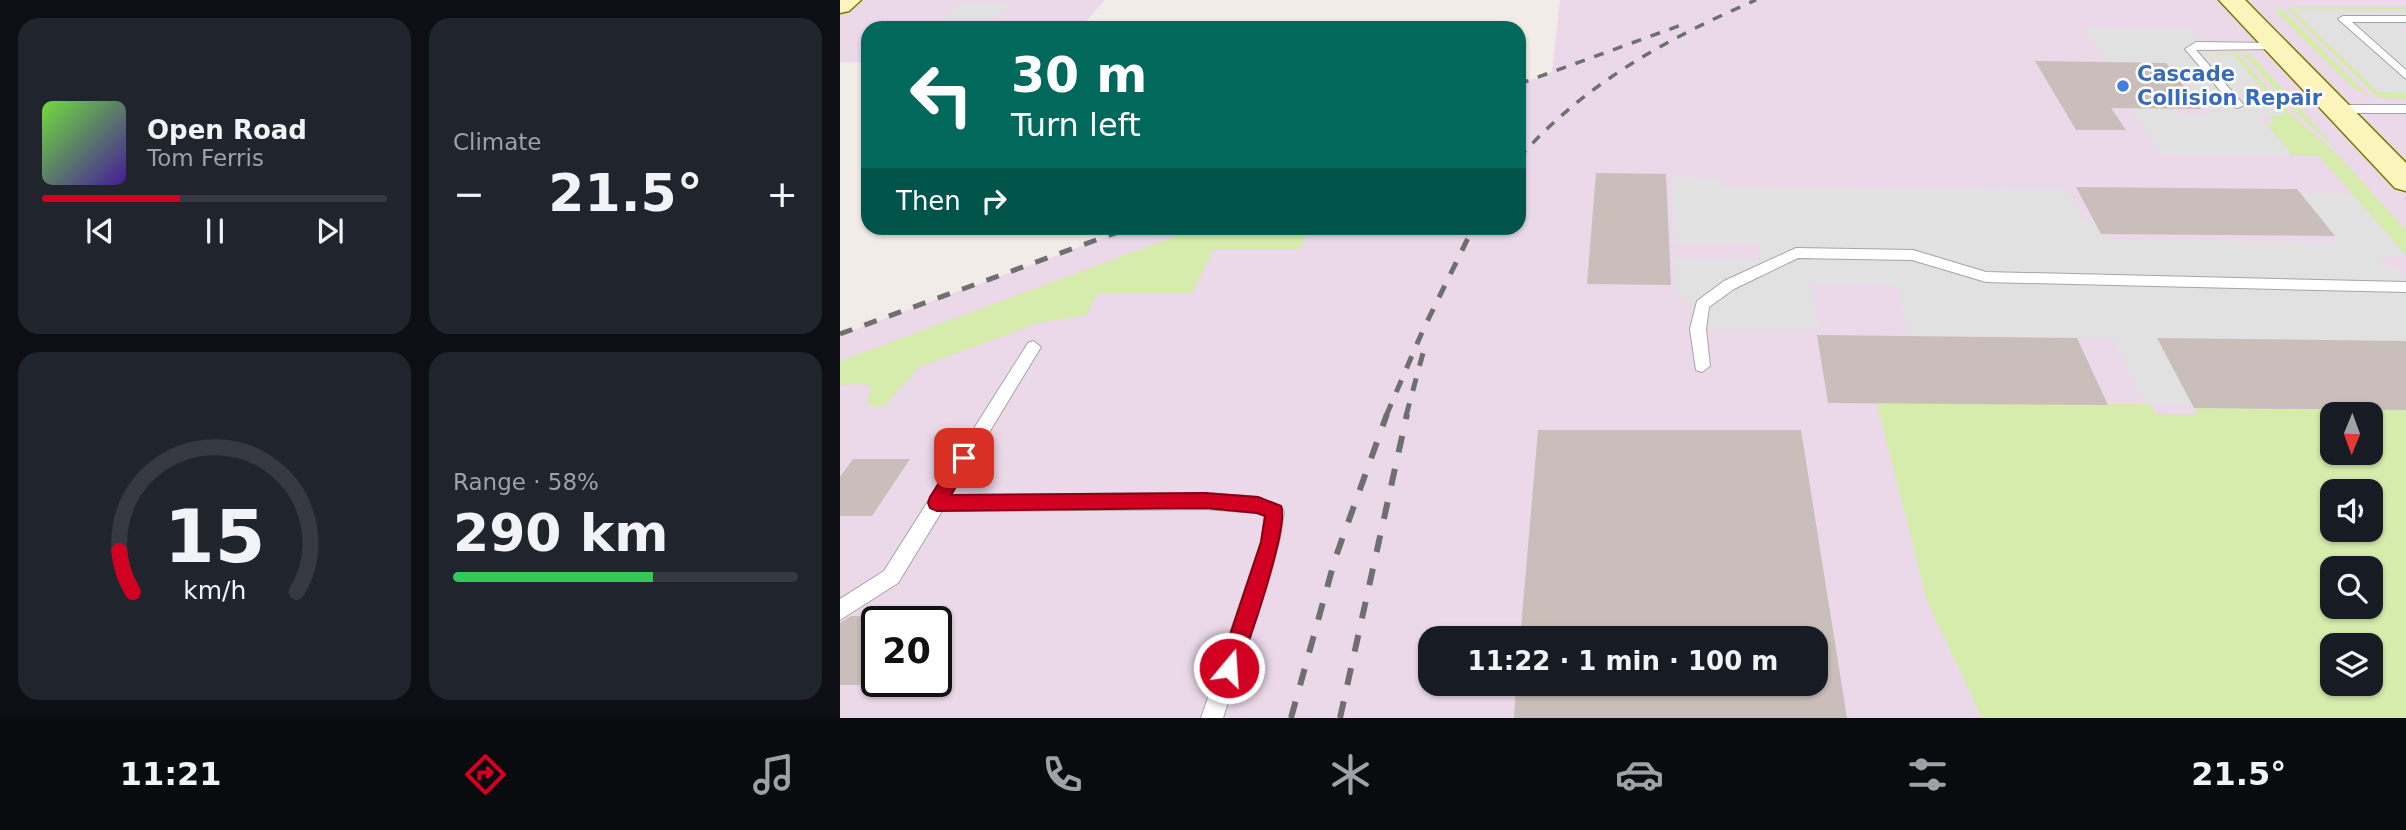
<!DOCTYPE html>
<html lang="en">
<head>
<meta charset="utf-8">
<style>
	:root { --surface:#171b24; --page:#20242c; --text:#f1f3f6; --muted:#9ea1a6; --line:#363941; --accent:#d20021 }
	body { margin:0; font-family:"DejaVu Sans",sans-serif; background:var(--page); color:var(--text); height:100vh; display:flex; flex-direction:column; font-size:26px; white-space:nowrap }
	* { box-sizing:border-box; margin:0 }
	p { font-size:23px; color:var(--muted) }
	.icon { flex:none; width:38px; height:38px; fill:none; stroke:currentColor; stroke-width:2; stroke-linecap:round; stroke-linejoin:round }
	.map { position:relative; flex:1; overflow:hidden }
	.side { display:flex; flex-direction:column; gap:18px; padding:18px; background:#0d0f14; width:840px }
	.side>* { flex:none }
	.hud { position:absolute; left:21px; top:21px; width:665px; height:214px; border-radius:21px; box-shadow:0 2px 5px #0004; background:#00695c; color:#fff; overflow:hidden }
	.needle { width:46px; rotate:181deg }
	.fabs { position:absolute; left:1480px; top:402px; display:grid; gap:14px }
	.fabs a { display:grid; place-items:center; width:63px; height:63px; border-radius:14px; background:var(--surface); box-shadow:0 2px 5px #0004; font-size:35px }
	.speed { position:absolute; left:21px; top:606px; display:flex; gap:14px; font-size:35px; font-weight:700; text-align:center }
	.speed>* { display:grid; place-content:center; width:91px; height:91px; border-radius:50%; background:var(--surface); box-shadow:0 2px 5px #0004; line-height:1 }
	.speed .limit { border:4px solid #111; border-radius:10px; background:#fff; color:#111 }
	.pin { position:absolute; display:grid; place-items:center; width:60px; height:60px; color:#fff; margin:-30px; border-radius:14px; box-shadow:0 4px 10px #0006 }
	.me { position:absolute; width:77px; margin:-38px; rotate:18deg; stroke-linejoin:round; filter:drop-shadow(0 0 5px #0008) }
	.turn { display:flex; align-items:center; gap:24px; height:147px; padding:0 35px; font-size:32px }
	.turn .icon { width:91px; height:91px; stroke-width:2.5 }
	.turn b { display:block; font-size:49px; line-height:60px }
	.then { display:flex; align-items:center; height:66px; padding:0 35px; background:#0003; gap:14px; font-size:26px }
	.big { font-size:52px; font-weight:700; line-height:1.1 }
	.side .card { flex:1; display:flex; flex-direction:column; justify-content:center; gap:10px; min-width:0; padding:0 24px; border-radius:21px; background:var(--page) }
	.side .dial { align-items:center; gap:0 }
	.dial svg { height:182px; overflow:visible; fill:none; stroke:var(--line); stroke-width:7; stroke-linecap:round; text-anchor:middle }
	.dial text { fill:var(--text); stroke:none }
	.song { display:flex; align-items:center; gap:21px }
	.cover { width:84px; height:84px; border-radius:10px; background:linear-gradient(135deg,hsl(100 70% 55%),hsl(260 70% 35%)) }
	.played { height:7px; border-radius:4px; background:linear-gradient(90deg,var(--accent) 40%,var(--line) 40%) }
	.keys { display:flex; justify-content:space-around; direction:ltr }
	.heat { display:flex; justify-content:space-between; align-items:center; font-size:38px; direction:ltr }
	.charge { height:10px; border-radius:5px; background:linear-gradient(90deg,#34c759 58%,var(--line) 0) }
	.side .tiles { flex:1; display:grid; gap:18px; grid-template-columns:repeat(2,1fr) }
	.trip { position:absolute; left:578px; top:626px; width:410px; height:70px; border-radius:21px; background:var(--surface); box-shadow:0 2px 5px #0004; font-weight:700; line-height:70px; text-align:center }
	.menu { display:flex; height:112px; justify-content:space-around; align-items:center; background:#090b0e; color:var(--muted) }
	.menu .icon { width:49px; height:49px }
	.menu .current { color:var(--accent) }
	.menu b { font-size:32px; color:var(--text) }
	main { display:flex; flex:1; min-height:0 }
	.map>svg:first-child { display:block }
	.industrial { fill:#ebd9ea; fill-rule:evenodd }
	.grass { fill:#d6ecac; fill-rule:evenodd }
	.parking { fill:#e1e1e1 }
	.building { fill:#cabeba }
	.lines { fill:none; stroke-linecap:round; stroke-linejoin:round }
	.lane-casing { stroke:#a5a5a5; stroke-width:2 }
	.secondary-casing { stroke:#7f7801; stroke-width:3 }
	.lane { fill:#fff; fill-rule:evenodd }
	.secondary { fill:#fcf5bb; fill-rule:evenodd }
	.rail-far2 { stroke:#6f6f6f; stroke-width:3.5; stroke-dasharray:10 10; stroke-linecap:butt }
	.rail-far1 { stroke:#6f6f6f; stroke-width:5; stroke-dasharray:13 13; stroke-linecap:butt }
	.rail { stroke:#6f6f6f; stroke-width:6; stroke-dasharray:17 17; stroke-linecap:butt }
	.route { fill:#d20021; stroke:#880015; stroke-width:2 }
	.shop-dot { fill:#3f7fe0; stroke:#fff; stroke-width:2.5 }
	.labels { text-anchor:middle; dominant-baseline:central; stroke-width:5; stroke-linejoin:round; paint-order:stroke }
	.far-shop-label { font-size:21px; font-weight:bold; fill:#366cbe; stroke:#fff; text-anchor:start }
</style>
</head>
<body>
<main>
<section class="side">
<div class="tiles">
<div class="card">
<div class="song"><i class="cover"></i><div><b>Open Road</b><p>Tom Ferris</p></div></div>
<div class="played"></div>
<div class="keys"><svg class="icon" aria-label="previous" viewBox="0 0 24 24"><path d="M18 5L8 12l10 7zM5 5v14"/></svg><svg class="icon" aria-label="pause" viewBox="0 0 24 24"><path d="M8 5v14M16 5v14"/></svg><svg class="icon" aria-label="next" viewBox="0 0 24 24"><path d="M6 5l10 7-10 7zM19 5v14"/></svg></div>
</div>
<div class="card"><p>Climate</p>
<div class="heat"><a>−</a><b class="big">21.5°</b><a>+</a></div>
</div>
<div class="card dial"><svg viewBox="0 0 100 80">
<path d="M14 69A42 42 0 1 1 86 69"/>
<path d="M14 69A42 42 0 0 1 8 51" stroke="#d20021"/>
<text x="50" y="56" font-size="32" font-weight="700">15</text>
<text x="50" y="72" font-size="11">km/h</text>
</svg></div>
<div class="card"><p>Range · 58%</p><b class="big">290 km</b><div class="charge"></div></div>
</div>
</section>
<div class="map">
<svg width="1566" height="718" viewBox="0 0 1566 718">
	<rect width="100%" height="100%" fill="#f1ece7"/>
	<g class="industrial">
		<path d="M0 0H265L240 28H28V63L0 62Z"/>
		<path d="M720 0H1566V718H0V335L291 228H679V84L712 72ZM1493 415H1531V453H1493ZM1493 492H1531V530H1493ZM1493 569H1531V607H1493ZM37 621H96V681H37ZM590 639H975V684H590ZM1493 646H1531V684H1493Z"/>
	</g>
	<g class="grass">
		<path d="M1436 7 1447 13 1529 96 1512 87 1437 13Z"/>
		<path d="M1456 7H1566V10H1454L1538 92 1566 93V99L1537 97 1447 8Z"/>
		<path d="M1401 52 1412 55 1498 150 1458 115Z"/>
		<path d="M1397 53 1450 113 1499 156 1566 230V255L1479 156H1449L1450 152 1426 124 1435 123 1428 116 1445 114 1372 54Z"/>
		<path d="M358 228H468L461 249H374L352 293H258L246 315 198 323 79 367 45 406 32 407 27 400 32 387 23 384 0 385V361Z"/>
		<path d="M1037 404H1311L1315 414 1358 415 1355 408 1566 410V718H1142L1087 601ZM1493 415H1531V453H1493ZM1493 492H1531V530H1493ZM1493 569H1531V607H1493ZM1493 646H1531V684H1493Z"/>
	</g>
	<g class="parking">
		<path d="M123 2 172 4 144 28H92Z"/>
		<path d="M1453 9 1566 10V26L1558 27 1566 34V93L1539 92Z"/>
		<path d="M1243 28 1351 29 1373 55H1393L1446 115 1419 116 1450 155H1321L1290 108 1336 109 1340 115 1373 114 1332 62H1267Z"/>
		<path d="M832 177 881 179 882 187 1227 190 1244 221H1254L1260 234H1265L1268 240 1499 242 1460 193 1512 194 1565 255H1541L1542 263 1559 270 1566 278V341L1352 404 1305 405 1273 338 1070 336 1056 285 971 283 979 329H872L836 293 834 259H921L919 244 834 243Z"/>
	</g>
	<g class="building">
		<path d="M1195 61 1326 63 1361 109 1271 108 1286 130H1236Z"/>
		<path d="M756 173 826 174 831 285 747 284Z"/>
		<path d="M1236 187 1457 189 1495 236 1261 234Z"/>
		<path d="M977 335 1237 338 1268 405 988 403Z"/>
		<path d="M1317 338 1566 341V410L1354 408Z"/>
		<path d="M698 430H961L1007 718H674L676 684H975V639H680Z"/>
		<path d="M13 459H70L32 516H0V477Z"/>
		<path d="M11 616 37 617V673L30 685H0V623Z"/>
	</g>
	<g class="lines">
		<defs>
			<g id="lane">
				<path d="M1566 16V22H1512L1566 70V79L1498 19 1503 16Z"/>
				<path d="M1356 42 1436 43 1441 46 1436 49 1356 50 1402 103 1404 105 1398 108 1394 107 1345 49Z"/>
				<path d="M1566 105V113H1498L1492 109 1498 105Z"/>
				<path d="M956 248 1073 250 1146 272 1566 282V292L1146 282 1072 260 958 258 894 289 869 307 866 329 870 366 862 372 856 370 850 329 857 301 884 281Z"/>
				<path d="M193 341 201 347 111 495 365 493 418 497 441 506 444 512 439 542 383 718H361L421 542 425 516 417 513 365 509 102 511 58 583 0 620V599L44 571 188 343Z"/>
			</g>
			<g id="secondary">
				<path d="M0 0H21L9 11 0 13Z"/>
				<path d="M1379 0H1405L1566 163V191L1555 188Z"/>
			</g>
		</defs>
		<use href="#lane" class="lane-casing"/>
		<use href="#secondary" class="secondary-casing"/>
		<use href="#lane" class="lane"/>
		<use href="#secondary" class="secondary"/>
		<g class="rail-far2">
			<path d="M679 84 844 24"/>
			<path d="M679 158C744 84 826 39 916 0"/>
		</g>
		<g class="rail-far1">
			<path d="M0 334 289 228"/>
			<path d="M546 416 583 330 633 228"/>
			<path d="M566 416 583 353"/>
		</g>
		<g class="rail">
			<path d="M451 718 495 559 547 414"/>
			<path d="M500 718 567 414"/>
		</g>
	</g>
	<path class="route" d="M124 451 131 453 133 458 111 495 365 493 418 497 441 506C450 525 407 650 396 675L389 678 382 675 379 668 421 542 425 516 417 513 365 508 97 511 90 508 88 503 90 497 118 453Z"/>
	<circle class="shop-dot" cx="1283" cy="86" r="7"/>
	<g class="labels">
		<g class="far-shop-label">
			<text x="1297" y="74">Cascade<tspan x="1297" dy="24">Collision Repair</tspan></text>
		</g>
	</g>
</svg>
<div class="fabs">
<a><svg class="needle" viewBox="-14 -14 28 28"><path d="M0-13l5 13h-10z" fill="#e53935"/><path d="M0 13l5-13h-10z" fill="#9ea1a6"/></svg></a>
<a><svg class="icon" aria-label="sound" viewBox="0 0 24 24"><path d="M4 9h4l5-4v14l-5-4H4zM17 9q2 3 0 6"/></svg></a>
<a><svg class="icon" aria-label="search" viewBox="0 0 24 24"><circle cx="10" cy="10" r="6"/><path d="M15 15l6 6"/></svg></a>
<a><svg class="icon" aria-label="layers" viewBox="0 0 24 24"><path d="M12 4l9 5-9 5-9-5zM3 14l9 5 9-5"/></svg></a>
</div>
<div class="speed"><div class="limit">20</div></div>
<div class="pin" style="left:124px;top:458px;background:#d93025"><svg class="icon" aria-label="arrive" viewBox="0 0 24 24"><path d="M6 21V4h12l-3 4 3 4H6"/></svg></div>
<svg class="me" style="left:389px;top:668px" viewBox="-20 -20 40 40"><circle r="17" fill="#d20021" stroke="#fff" stroke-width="3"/><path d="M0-11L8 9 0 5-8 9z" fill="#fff"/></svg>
<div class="trip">11:22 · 1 min · 100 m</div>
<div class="hud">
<div class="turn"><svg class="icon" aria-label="left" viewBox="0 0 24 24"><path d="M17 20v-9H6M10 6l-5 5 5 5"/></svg><div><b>30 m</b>Turn left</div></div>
<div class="then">Then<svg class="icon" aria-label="right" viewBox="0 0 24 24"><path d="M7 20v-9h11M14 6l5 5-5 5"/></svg></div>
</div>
</div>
</main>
<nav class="menu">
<b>11:21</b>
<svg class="icon current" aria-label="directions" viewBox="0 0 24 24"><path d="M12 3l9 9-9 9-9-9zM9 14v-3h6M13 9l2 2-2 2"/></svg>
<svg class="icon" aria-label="music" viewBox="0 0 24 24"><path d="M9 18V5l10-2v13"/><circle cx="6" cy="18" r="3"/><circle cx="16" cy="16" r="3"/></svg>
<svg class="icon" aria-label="phone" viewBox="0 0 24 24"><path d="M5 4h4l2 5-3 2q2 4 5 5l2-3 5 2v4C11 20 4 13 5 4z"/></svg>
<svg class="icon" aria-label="climate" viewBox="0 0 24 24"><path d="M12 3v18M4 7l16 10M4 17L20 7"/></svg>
<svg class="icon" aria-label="car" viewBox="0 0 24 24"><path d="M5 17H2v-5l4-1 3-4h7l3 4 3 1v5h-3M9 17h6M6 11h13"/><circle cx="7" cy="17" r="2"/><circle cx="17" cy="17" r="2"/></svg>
<svg class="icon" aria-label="filters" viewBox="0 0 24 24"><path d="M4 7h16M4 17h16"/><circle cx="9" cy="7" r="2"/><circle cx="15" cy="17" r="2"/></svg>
<b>21.5°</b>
</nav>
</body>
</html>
